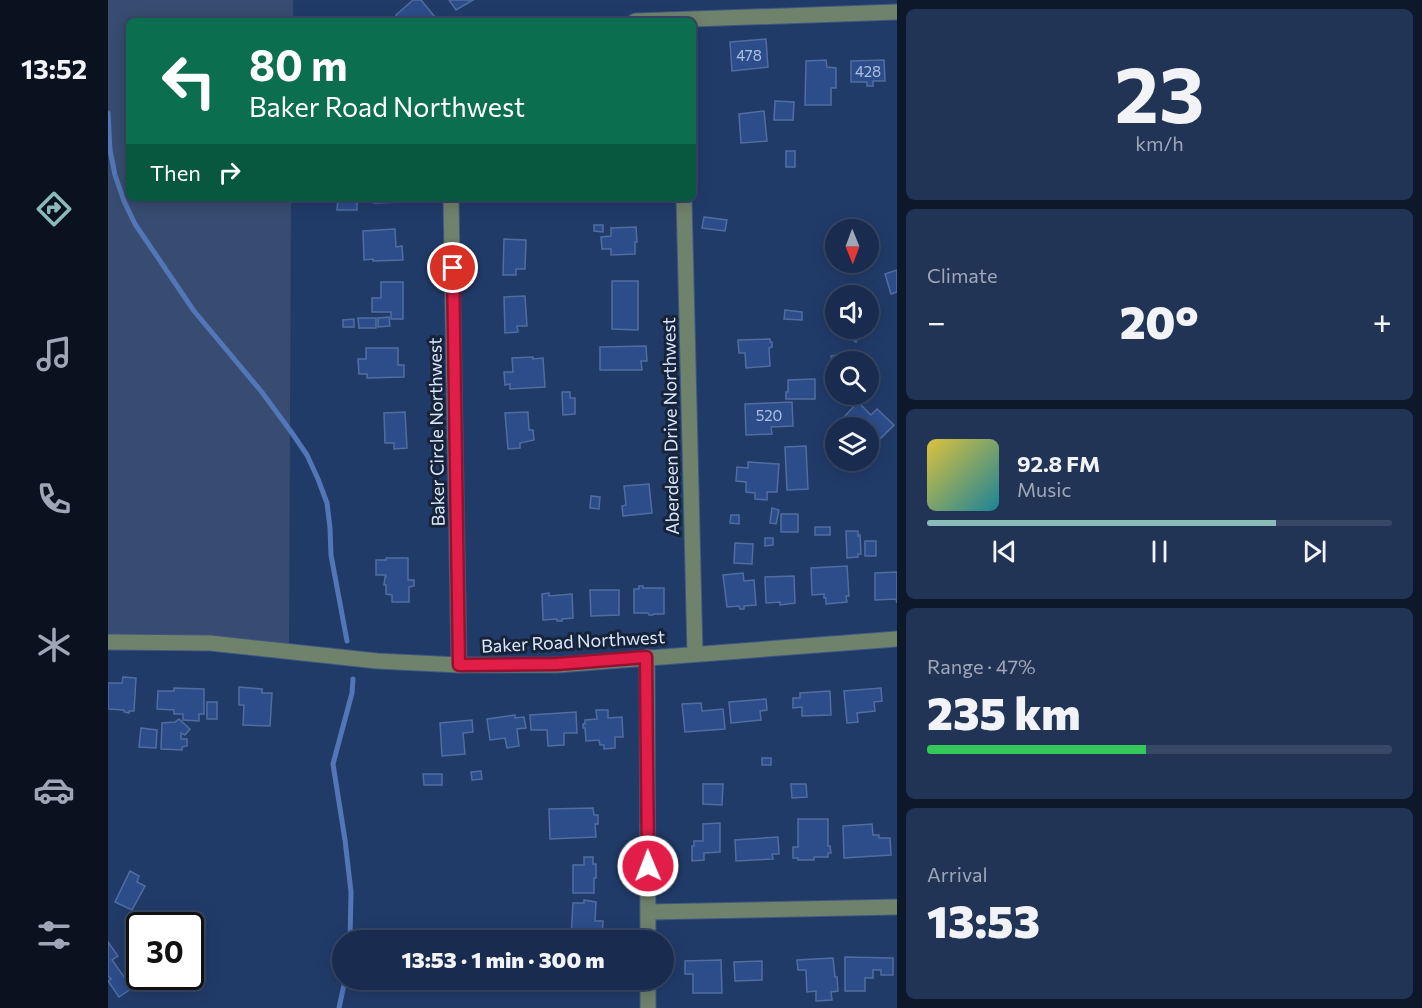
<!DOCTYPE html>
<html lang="en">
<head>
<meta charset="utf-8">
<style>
	:root { --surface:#192c4f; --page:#223456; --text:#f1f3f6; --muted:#9fa7b7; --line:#374866; --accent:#8bbbb9 }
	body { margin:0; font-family:Commissioner,sans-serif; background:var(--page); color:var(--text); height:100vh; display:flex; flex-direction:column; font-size:22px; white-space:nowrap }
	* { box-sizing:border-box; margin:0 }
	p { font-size:20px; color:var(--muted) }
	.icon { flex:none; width:33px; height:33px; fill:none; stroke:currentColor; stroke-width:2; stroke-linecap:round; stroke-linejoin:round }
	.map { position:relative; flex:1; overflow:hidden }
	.panel { display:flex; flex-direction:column; gap:9px; padding:9px; background:#0e182b; width:525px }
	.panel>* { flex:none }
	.top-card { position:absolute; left:18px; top:18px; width:570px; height:183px; border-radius:9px; box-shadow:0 3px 15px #0003,0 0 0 2px var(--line); background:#0b6e4f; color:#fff; overflow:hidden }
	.needle { width:39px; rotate:179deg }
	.buttons { position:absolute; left:717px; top:219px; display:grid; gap:12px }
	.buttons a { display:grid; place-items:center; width:54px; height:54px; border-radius:50%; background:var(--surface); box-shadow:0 3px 15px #0003,0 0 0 2px var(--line); font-size:30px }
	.speed { position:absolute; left:18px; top:912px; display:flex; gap:12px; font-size:30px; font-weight:700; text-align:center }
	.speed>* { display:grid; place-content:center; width:78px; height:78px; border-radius:50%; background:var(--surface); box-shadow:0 3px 15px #0003,0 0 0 2px var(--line); line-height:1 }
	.speed .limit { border:3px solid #111; border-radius:9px; background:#fff; color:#111 }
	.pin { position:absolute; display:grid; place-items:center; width:51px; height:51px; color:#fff; margin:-26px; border:3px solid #fff; border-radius:50%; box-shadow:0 2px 6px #0007 }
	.me { position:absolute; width:66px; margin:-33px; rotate:359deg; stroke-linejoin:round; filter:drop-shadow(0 0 4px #0008) }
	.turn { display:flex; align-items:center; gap:21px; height:126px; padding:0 24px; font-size:27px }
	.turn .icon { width:78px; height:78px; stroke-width:2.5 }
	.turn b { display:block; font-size:42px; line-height:51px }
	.then { display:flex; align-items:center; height:57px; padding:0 24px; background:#0003; gap:12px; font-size:22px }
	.big { font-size:45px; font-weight:800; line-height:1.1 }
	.panel .card { flex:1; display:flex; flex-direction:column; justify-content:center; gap:9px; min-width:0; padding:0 21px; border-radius:9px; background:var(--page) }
	.panel .dial { align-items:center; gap:0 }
	.dial b { font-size:78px; line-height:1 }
	.song { display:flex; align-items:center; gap:18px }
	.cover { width:72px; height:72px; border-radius:9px; background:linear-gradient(135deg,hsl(50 70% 55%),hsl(190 70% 35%)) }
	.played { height:6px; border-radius:3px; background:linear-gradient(90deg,var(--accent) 75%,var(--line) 75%) }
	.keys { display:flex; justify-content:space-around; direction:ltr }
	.heat { display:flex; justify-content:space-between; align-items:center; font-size:33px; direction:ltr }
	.charge { height:9px; border-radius:4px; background:linear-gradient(90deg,#34c759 47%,var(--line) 0) }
	.trip { position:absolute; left:224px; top:930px; width:342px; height:60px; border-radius:30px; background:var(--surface); box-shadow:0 3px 15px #0003,0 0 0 2px var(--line); font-weight:800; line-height:60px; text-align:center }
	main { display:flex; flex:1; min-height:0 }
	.tabs { display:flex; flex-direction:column; width:108px; justify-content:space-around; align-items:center; background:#0a1220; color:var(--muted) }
	.tabs .icon { width:42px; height:42px }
	.tabs .selected { color:var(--accent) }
	.tabs b { font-size:27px; color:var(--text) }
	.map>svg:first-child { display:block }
	.green { fill:#374c70 }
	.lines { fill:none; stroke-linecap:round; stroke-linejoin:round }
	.stream { stroke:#5276b7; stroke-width:5 }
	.building { fill:#2c4d8a; stroke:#516da0; stroke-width:1.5 }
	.minor-casing { stroke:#3f5781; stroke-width:17 }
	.minor { stroke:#6f826c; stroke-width:15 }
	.route-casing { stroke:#92132f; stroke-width:15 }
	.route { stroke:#e11d48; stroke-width:10 }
	.labels { text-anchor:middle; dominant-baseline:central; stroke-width:6; stroke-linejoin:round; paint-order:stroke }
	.number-label { font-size:15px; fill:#aec0e1 }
	.street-label { font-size:18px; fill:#dae7fe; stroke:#172338 }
</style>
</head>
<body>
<main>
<nav class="tabs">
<b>13:52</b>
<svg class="icon selected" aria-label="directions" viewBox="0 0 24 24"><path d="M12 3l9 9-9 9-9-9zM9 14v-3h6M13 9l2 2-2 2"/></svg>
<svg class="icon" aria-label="music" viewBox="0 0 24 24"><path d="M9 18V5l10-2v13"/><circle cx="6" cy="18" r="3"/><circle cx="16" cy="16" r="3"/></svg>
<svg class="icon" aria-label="phone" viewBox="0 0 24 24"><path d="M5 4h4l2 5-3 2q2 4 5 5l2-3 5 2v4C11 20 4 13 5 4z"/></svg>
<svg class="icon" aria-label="climate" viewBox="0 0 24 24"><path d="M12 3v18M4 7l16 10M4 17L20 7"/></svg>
<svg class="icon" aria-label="car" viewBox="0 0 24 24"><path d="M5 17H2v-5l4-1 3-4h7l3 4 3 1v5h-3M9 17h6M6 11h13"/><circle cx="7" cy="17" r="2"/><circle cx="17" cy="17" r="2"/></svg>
<svg class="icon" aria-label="filters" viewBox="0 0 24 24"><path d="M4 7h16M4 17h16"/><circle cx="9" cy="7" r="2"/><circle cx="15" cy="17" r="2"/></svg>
</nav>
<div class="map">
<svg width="789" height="1008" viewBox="0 0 789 1008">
	<rect width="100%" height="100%" fill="#213b69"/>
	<path class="green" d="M0 0H185V21H21V198H183L181 648 0 635Z"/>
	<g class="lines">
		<g class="stream">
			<path d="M0 113 2 150 7 175 16 201 27 224 86 311 153 391 184 433 199 455 210 479 219 503 222 528 223 555 239 641"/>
			<path d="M242 940 243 892 237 840 225 764 244 693 245 679"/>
			<path d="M231 1008 237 980"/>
		</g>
	</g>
	<g class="building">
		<path d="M305 0H313L326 16 320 21H293L288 15Z"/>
		<path d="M341 0H365L348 10Z"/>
		<path d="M658 39 660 67 624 71 622 42Z"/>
		<path d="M718 60 719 67 728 68V88H723V105H697L698 61Z"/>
		<path d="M776 60 777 81H765V86H759V82H743V61Z"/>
		<path d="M667 101 686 102 685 120H666Z"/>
		<path d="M656 111 659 141 633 143 631 114Z"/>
		<rect x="678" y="151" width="9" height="16"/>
		<path d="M230 198H249V210H229Z"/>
		<path d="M265 198H293V202L266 203Z"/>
		<path d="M596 217 619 220 617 231 594 228Z"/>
		<path d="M486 225H495V232L486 231Z"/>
		<path d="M528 227 529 242H527V254L503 255V249H494L493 237 503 236V228Z"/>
		<path d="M287 229 288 247 294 246 295 260 265 261V259L256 260 255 231Z"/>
		<path d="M396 239 418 240 417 269H408V275H395Z"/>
		<path d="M789 270V292L783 294 777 274Z"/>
		<path d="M504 281H530V330L504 329Z"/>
		<path d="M273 282H295V319H283V312H264V298H273Z"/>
		<path d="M417 296 419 326H409L410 332 397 333 396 297Z"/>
		<path d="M760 302 768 307 760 321Z"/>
		<path d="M677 310 694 312V320L676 319Z"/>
		<path d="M281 317 282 326 270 327V318Z"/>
		<path d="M250 318H268V328H251Z"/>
		<path d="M246 319V327H235V320Z"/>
		<path d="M733 328H756L748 342 731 332Z"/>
		<path d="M662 339V342H664V347L661 348 662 366 638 368 637 353H631L630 340Z"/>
		<path d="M538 346 539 361H533L534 370H492V347Z"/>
		<path d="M258 348H290V365H296V377L259 378V374H251L250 359H258Z"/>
		<path d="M745 352 746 362H728V382L723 356Z"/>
		<path d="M425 357V359L435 358 437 387 402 389V384L397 385 396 372H405L404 358Z"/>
		<path d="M707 379V399H678V392H680V380Z"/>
		<path d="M454 392H462V398H467V414L455 415Z"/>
		<path d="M684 402 685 426 663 427 664 434 638 435 637 404Z"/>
		<path d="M750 402 763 415 769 409 786 425 765 446 760 442V428H746L736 417Z"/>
		<path d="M297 412 299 448 286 449V443H277L276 413Z"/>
		<path d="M420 412 421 430H425L426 440 412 443V448L400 449 397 413Z"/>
		<path d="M698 446 700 489 679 490 677 447Z"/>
		<path d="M640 462 671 464 669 492H659V500L647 499V493L638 492V482L628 481 629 467 640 468Z"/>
		<path d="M541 484 544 513 515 516 514 506 518 505 516 486Z"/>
		<path d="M483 496 492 497 491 509 482 508Z"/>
		<path d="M664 508 671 510 668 524 662 523Z"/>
		<rect x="673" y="514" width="17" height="18"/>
		<path d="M623 515H631V524L622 523Z"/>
		<rect x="707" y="527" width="15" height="8"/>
		<path d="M738 531H750V536L752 535 753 554H750V557L739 558Z"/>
		<path d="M657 538H665V545L657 546Z"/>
		<rect x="757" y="541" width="11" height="15"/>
		<path d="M627 543 645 544 644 564 626 563Z"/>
		<path d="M278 558H300V580H306V586L301 587V602H284V595L278 594V585H276L277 577H278V575H268V560H278Z"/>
		<path d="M739 566 741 596H738L739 602 718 604V598H716V594L704 595 703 568Z"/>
		<path d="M789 572V603L788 599 767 600V573Z"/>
		<path d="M635 573 636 581 646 580 648 605 636 606V609H632L631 606 619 607 615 575Z"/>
		<path d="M686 576 687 603 672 605V602L658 603 657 577Z"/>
		<path d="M531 586H535V588H556V614H546L545 615H541L540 613H526V589H531Z"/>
		<path d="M482 590H511V615L483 616Z"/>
		<path d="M441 593V596L464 594 465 618 454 619V621H449V619L435 620 434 594Z"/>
		<path d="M15 677 28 678 26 711H21V713L16 712V710L0 709V683H14Z"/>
		<path d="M131 687 154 689V693H164L162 726 135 725 136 705H131Z"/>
		<path d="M66 688 96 689V714H91V721L75 720V714H66V710L49 709 50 691H66Z"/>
		<path d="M773 688 774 701 766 702 767 711 749 713 750 722 739 723 736 691Z"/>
		<path d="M722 691 723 715 694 716V707L685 708V698H692V693Z"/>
		<path d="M658 699 659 710 652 711 653 720 623 723 621 702Z"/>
		<rect x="99" y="702" width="10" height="17"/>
		<path d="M593 703 594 711 615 709 617 729 577 732 574 704Z"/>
		<path d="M488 710H500V718L514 717 515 737H507V748L496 749V745H492L491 740 478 741 477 728H475V724H477V720L489 719Z"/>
		<path d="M468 712 469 733H456V745L440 746 439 730H423L422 715Z"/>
		<path d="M407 715V718L416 717 418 728 409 729 411 746 399 748 397 738 382 740 379 719Z"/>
		<path d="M71 719 82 729 77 735 73 733V739H79V746L74 747V750L53 749 54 723 67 722Z"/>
		<path d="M364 720 365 732 355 733 357 754 334 756 332 723Z"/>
		<path d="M33 728 49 730 48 748 31 747Z"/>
		<rect x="654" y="758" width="9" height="7"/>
		<path d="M373 771 374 779 364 780 363 772Z"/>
		<path d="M315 774H334V785H316Z"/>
		<path d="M595 784H615L614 805 595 804Z"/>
		<path d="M683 784H698L699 797 684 798Z"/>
		<path d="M485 808 486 815H490V824H487L488 837 442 839 441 809Z"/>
		<path d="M690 819H720V846H722L723 853H720V857H706V860H690V858H685V847H690Z"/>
		<path d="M612 823V852L596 853V860L584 861V846H586V841H595V824Z"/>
		<path d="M764 824 765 835H771V838H782L783 855 736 858 735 826Z"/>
		<path d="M670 837 671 854H664L665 859 628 861 627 840Z"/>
		<path d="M476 857H485V864H488V878H486V893H465V865H476Z"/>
		<path d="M22 871 31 876 29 882 37 886 24 910 7 902Z"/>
		<path d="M476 900 488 902 487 921H495L494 939 463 938 465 903H476Z"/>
		<path d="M0 942 10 956 4 960 24 988 11 997 0 981 3 979 0 976Z"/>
		<path d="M737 957 785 958V975H773V970H765V978H757V991H737Z"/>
		<path d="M725 958 727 977H729L730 991 723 992 724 1000 708 1001V991L699 992 698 970H690L689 960Z"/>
		<path d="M613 960 614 993H585V974H577V961Z"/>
		<path d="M654 961V980L627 981 626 962Z"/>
		<path d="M461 980H486V990H461V986H458V981Z"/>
	</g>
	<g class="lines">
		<defs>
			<g id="minor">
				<path d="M527 21 789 12"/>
				<path d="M343 198 351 665"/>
				<path d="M576 198 587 654"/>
				<path d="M0 642 102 643 269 661 351 665H449L789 639"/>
				<path d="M539 657 540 940"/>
				<path d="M541 912 789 907"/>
				<path d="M540 980V1008"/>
			</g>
		</defs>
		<use href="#minor" class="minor-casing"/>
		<use href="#minor" class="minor"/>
	</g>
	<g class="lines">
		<defs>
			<path id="route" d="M345 268 351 665 449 664 538 657 540 866"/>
		</defs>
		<use href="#route" class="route-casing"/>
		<use href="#route" class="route"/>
	</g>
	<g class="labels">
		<g class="number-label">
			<text x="641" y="55">478</text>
			<text x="760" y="71">428</text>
			<text x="661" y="415">520</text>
		</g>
		<g class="street-label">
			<text transform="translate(562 426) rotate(-91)">Aberdeen Drive Northwest</text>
			<text transform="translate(328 432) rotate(-91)">Baker Circle Northwest</text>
			<text transform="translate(465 641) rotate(-3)">Baker Road Northwest</text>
		</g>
	</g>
</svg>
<div class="buttons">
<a><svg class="needle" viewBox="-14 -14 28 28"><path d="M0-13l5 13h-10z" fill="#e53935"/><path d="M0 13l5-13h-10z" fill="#9fa7b7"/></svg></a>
<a><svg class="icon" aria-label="sound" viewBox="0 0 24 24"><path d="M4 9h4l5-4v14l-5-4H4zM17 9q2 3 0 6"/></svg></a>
<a><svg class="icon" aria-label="search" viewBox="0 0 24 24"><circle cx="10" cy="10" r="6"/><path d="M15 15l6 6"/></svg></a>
<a><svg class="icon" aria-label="layers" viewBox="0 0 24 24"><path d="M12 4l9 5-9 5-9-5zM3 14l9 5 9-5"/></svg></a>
</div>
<div class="speed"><div class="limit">30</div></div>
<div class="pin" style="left:345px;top:268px;background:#d93025"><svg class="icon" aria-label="arrive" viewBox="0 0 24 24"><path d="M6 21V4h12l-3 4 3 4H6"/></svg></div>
<svg class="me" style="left:540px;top:866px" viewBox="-20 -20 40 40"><circle r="17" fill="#e11d48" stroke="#fff" stroke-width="3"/><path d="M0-11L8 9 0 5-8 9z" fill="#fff"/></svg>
<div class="trip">13:53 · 1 min · 300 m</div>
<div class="top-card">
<div class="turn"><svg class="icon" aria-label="left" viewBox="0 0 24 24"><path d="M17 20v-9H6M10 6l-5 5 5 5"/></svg><div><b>80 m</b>Baker Road Northwest</div></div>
<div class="then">Then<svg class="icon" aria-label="right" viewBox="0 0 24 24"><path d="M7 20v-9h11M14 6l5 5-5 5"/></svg></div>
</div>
</div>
<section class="panel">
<div class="card dial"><b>23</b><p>km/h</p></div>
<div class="card"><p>Climate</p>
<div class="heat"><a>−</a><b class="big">20°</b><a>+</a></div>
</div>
<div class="card">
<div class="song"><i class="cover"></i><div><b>92.8 FM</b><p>Music</p></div></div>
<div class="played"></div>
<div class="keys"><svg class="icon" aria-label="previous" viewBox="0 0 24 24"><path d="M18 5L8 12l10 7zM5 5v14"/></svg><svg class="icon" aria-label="pause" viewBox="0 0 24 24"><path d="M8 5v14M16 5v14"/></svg><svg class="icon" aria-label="next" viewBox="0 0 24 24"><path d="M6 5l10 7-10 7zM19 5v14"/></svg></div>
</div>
<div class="card"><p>Range · 47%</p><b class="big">235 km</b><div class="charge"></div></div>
<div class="card"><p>Arrival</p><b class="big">13:53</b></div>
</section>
</main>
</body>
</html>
